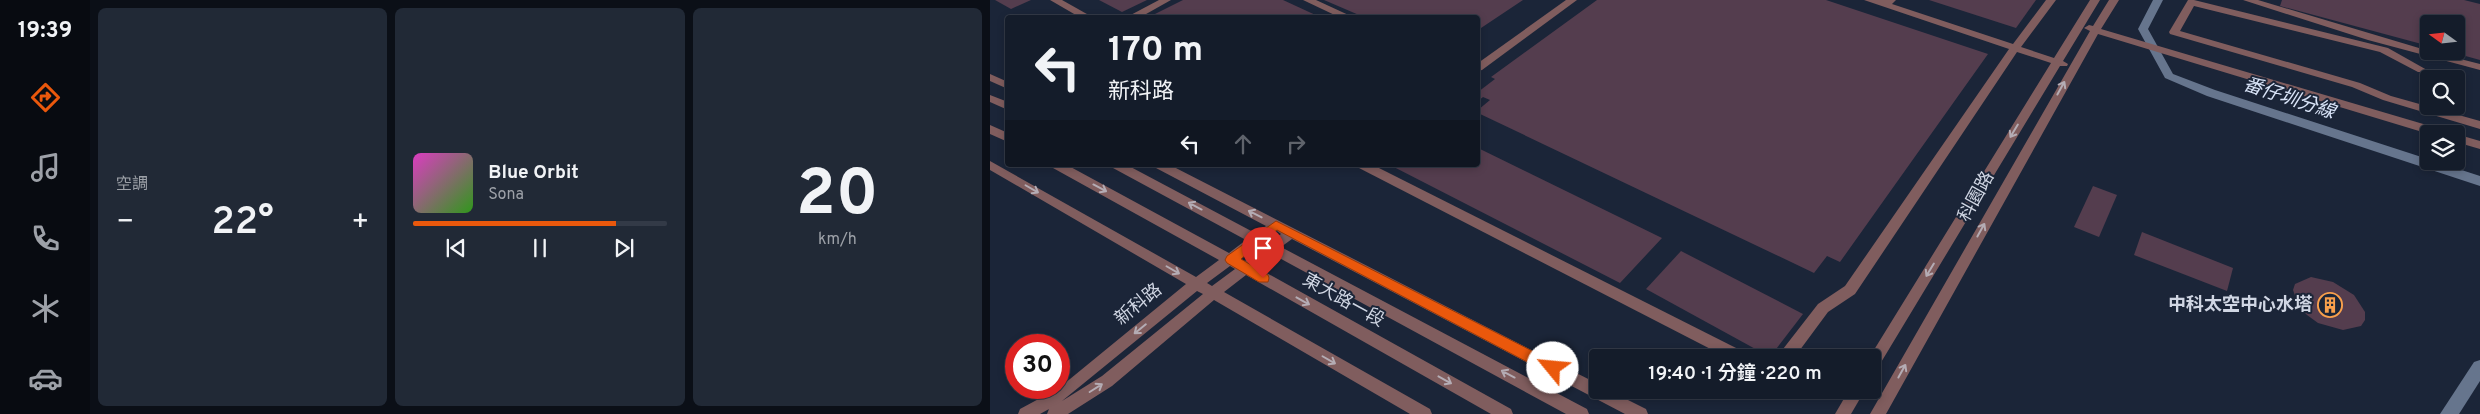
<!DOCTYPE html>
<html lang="zh-TW">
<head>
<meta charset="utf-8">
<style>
	:root { --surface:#141c2a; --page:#212936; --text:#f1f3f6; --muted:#9da1a8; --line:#333a47; --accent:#ea580c }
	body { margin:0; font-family:Overpass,"Noto Sans TC",sans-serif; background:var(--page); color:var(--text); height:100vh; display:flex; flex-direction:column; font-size:19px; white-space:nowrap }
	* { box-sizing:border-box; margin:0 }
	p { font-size:16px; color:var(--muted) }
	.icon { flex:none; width:28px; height:28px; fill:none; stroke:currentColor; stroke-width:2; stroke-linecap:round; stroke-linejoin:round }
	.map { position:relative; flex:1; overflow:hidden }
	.panel { display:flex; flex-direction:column; gap:8px; padding:8px; background:#0b0f17; width:900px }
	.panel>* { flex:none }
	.guide { position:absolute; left:15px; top:15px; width:475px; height:152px; border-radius:5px; box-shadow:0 2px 8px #0003,0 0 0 1px var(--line); background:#141c2a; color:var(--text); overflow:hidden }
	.needle { width:32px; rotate:285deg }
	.controls { position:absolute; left:1430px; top:15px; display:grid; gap:10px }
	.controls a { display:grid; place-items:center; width:45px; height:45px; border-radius:5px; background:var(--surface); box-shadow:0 2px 8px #0003,0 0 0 1px var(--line); font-size:25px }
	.speed { position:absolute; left:15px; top:334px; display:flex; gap:10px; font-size:25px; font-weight:700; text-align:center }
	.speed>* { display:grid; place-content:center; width:65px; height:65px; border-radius:50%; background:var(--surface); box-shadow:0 2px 8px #0003,0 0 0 1px var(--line); line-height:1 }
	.speed .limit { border:8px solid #d22; background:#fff; color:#111 }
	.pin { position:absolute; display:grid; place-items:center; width:42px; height:42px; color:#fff; margin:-51px -21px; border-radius:50% 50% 50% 0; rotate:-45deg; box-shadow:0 0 5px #0007 }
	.pin .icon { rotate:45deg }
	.me { position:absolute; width:55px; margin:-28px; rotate:298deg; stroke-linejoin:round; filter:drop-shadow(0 0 4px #0008) }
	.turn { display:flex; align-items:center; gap:18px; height:105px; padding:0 20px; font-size:22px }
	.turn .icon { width:65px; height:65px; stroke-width:2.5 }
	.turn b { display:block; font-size:35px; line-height:42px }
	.lanes { display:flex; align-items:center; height:48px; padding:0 20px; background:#0003; justify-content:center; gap:25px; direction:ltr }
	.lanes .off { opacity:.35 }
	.big { font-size:38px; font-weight:600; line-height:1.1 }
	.panel .tile { flex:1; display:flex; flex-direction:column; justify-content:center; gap:8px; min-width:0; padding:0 18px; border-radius:8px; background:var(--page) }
	.panel .dial { align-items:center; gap:0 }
	.dial b { font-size:65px; line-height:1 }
	.song { display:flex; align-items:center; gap:15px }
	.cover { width:60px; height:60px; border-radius:8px; background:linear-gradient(135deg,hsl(310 70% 55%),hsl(110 70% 35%)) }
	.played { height:5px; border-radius:2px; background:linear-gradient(90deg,var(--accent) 80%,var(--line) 80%) }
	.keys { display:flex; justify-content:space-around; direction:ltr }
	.heat { display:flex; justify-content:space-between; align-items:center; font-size:28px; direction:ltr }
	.panel .tiles { flex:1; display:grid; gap:8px; grid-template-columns:repeat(3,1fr) }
	.trip { position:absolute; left:599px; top:349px; width:292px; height:50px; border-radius:5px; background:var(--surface); box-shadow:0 2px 8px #0003,0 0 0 1px var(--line); font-weight:600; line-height:50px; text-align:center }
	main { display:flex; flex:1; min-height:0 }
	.tab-bar { display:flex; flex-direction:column; width:90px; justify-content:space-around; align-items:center; background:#080b11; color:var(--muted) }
	.tab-bar .icon { width:35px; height:35px }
	.tab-bar .selected { color:var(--accent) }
	.tab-bar b { font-size:22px; color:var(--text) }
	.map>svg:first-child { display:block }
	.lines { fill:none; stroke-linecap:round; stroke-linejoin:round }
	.canal { fill:#66758d; fill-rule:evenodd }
	.building { fill:#543d4e }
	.minor { fill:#805d5e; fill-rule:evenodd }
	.oneway { stroke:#b4acb4 }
	.route { fill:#ea580c; stroke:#983908 }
	.labels { text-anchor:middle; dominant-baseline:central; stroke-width:4; stroke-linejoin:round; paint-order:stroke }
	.street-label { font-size:18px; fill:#d0d6e3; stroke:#1b2538 }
	.poi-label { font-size:18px; font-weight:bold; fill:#d0d6e3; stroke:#1b2538; text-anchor:end }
	.water-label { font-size:19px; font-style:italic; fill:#d9e4f8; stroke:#1b2538 }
</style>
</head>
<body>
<main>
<nav class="tab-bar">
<b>19:39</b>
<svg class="icon selected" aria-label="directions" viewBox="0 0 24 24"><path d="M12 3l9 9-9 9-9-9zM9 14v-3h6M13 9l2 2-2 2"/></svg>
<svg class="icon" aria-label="music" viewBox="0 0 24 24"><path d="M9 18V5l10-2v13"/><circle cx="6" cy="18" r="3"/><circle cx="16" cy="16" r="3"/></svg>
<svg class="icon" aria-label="phone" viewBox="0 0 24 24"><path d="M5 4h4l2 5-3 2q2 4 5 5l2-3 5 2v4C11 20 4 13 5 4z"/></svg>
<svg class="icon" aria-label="climate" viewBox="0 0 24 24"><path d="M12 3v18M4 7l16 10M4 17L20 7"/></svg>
<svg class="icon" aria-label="car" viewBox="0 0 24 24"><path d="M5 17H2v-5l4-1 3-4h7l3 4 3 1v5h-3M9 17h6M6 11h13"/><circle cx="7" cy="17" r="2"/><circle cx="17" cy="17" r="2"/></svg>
</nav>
<section class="panel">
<div class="tiles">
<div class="tile"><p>空調</p>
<div class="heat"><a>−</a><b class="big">22°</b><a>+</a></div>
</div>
<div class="tile">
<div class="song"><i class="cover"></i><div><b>Blue Orbit</b><p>Sona</p></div></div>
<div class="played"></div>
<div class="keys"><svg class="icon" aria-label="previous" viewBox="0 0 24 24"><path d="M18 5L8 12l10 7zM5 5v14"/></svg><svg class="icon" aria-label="pause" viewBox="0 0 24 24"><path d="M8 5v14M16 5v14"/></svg><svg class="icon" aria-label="next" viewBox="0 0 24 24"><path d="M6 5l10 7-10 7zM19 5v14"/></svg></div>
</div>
<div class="tile dial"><b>20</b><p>km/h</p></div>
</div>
</section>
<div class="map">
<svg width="1490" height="414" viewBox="0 0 1490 414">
	<rect width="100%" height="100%" fill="#1b2538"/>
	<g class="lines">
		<g class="canal">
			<path d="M1163 0H1173L1158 29 1183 74 1225 90 1490 176V186L1217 96 1175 78 1148 29Z"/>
			<path d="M1490 360V381L1469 414H1450L1484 362Z"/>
		</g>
	</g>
	<g class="building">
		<path d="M5 0H41L21 9Z"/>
		<path d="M109 0H157L132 12Z"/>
		<path d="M193 0H293L332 18H157Z"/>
		<path d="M334 0H533L488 30V18H376Z"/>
		<path d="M607 0H836L998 54 850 262 837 256 824 273 488 113V110L500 100 493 97 488 101V92L505 79 501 77Z"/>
		<path d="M939 0H1046L1026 28Z"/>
		<path d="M1292 0H1474L1490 4V60L1461 52 1466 51V24H1439V46L1290 6Z"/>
		<path d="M488 148 672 238 630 283 400 165H488Z"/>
		<path d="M1103 186 1127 195 1109 237 1084 227Z"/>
		<path d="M1152 232 1243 268 1237 291 1144 255Z"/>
		<path d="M691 251 813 314 780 357 656 289Z"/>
		<path d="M1321 277 1343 282 1364 295 1375 312V320L1371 326 1353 330 1328 323 1317 315 1309 307 1303 290 1305 284Z"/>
	</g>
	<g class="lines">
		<g class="minor">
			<path d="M60 0H72L104 18H91Z"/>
			<path d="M169 0H181L149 18H135Z"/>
			<path d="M313 0H326L365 18H351Z"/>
			<path d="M576 0H587L492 70 488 71V63Z"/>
			<path d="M874 0H906L902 4 1023 44 1056 0H1066L1031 47 1064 58 1100 0H1110L1073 61 1078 64 1077 66H1070L887 369 882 371V358H879L1061 63 1027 52 865 294 838 312 804 358H786L828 304 855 286 1019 49Z"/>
			<path d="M1119 0H1129L1111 29 1457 131 1459 134H1439L1108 34 896 414H880L1100 31 1094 28 1099 25 1103 26Z"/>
			<path d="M1198 0H1204L1398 48 1437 70 1436 72H1428L1390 52 1204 6 1190 31 1370 83 1401 96 1490 121V129L1393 100 1362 87 1180 34 1179 32Z"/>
			<path d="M1253 0H1268L1439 51 1490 64V70L1378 40Z"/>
			<path d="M0 74 18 82V89L0 81Z"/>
			<path d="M0 95 18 102V110L0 102Z"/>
			<path d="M0 125 18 133V142L0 134Z"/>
			<path d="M1466 134 1490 141V149L1466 142Z"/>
			<path d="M0 161 206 277 229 260 63 168 61 165H77L239 253 256 240 123 168 121 165H137L265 233 276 226 166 168 164 165H180L608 384V390H618L656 409 658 414H635L302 239 291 247 597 409 599 414H576L282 254 266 267 521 409 523 414H501L256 275 234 292 440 409 442 414H420L224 300 122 386 78 414H57L59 409 68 404 50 414H28L30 409 69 388 196 284 0 170ZM287 231 291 234 281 241 276 239ZM267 246 271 249 255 261 250 259ZM240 266 245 269 222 286 217 283ZM207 291 213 294 112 376 72 401Z"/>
			<path d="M367 165H383L758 354 760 358H738L369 168Z"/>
			<path d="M859 390H875L861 414H845Z"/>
		</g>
	</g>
	<defs><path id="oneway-shaft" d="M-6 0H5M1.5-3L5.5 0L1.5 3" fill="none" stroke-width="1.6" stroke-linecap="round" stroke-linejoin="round" transform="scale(1.25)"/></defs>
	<g class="oneway">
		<use href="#oneway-shaft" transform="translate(1071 88) rotate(-61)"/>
		<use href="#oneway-shaft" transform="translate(1024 131) rotate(121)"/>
		<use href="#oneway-shaft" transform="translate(110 188) rotate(28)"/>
		<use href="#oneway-shaft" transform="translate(42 189) rotate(30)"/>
		<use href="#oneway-shaft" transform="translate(205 206) rotate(-152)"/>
		<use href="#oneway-shaft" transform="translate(265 214) rotate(-153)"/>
		<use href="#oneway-shaft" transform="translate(991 230) rotate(-61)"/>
		<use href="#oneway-shaft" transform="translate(183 270) rotate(30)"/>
		<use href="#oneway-shaft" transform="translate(940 270) rotate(121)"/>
		<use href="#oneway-shaft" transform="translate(313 301) rotate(29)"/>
		<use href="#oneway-shaft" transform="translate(150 329) rotate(141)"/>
		<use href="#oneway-shaft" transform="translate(339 360) rotate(30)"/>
		<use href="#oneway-shaft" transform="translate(912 371) rotate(-61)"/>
		<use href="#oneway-shaft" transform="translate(518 374) rotate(-152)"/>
		<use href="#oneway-shaft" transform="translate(455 380) rotate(29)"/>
		<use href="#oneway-shaft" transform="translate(106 388) rotate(-32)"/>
	</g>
	<path class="route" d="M286 221 568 364 570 368 568 373H558L287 230 251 259 278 275 279 278 278 282H269L237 263 235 260 237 256Z"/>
	<defs>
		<symbol id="building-ring" viewBox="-11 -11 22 22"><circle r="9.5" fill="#1b2538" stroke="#f9a04c" stroke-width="1.5"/><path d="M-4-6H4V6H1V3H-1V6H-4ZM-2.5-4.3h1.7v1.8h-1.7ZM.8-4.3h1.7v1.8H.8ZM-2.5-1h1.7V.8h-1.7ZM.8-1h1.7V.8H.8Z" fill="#f9a04c"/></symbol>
	</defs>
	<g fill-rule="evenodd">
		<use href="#building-ring" x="1326" y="291" width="28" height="28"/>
	</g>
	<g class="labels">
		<g class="street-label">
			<text transform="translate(987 197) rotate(-61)">科園路</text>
			<text transform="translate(353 301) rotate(29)">東大路一段</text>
			<text transform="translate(149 305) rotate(-39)">新科路</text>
		</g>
		<g class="poi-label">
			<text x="1322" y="305">中科太空中心水塔</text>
		</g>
		<g class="water-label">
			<text transform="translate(1299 99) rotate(18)">番仔圳分線</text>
		</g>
	</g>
</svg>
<div class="controls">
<a><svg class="needle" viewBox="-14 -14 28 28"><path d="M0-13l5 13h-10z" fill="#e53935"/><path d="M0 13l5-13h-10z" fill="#9da1a8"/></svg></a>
<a><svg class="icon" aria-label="search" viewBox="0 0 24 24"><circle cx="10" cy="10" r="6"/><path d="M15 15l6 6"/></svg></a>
<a><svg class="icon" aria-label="layers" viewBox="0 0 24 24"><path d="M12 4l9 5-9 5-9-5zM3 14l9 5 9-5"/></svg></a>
</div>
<div class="speed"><div class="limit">30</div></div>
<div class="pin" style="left:273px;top:278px;background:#d93025"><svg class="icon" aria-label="arrive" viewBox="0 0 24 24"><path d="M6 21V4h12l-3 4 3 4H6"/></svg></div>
<svg class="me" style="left:563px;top:368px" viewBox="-20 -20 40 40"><circle r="19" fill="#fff"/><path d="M0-13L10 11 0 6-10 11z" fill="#ea580c"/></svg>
<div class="trip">19:40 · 1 分鐘 · 220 m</div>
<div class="guide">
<div class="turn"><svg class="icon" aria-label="left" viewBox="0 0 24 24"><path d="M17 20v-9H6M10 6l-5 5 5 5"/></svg><div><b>170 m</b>新科路</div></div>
<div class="lanes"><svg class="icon" aria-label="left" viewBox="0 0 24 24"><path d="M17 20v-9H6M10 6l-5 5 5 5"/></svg><svg class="icon off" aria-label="ahead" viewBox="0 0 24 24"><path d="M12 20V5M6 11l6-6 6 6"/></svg><svg class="icon off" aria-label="right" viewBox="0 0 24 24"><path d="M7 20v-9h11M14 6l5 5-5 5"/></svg></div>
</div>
</div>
</main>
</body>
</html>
